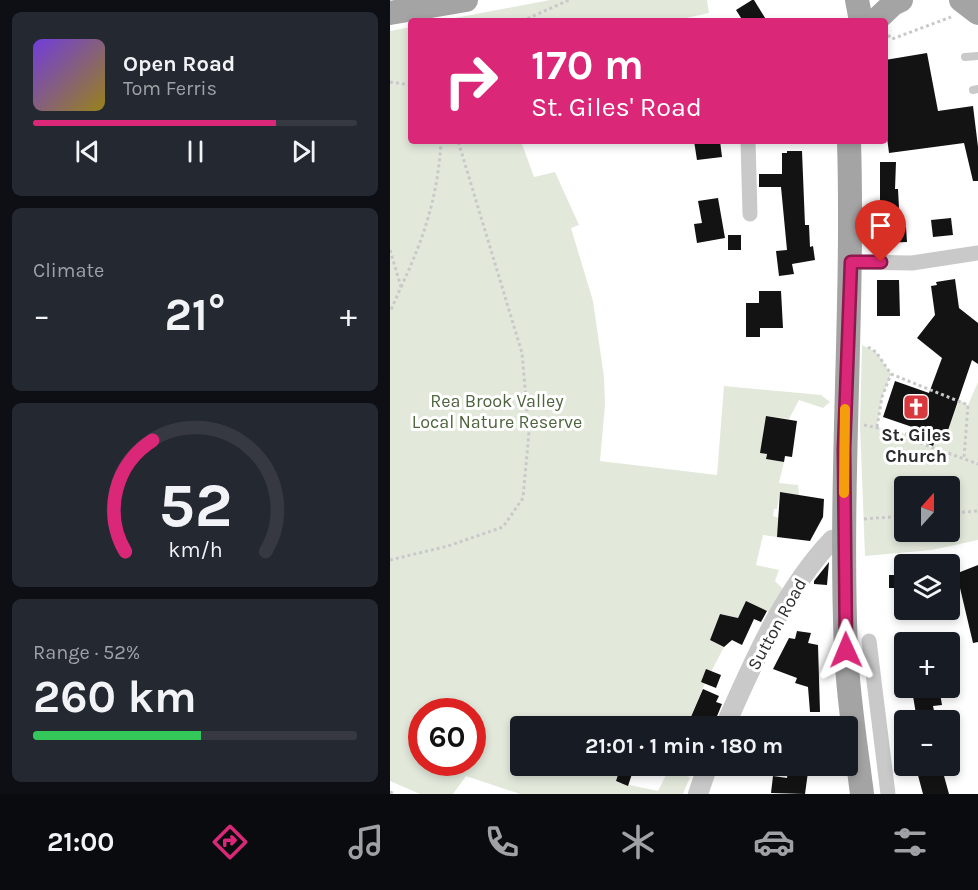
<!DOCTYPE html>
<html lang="en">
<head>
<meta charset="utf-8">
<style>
	:root { --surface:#171b24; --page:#242831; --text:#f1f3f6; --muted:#9ea1a6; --line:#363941; --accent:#db2777 }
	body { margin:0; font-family:Karla,sans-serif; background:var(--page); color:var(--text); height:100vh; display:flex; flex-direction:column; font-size:22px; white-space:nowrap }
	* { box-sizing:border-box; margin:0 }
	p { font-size:20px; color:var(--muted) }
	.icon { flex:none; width:33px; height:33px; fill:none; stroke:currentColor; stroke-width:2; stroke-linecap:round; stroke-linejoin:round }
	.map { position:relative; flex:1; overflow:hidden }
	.details { display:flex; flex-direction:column; gap:12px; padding:12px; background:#0d0f14; width:390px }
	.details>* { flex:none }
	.hud { position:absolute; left:18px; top:18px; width:480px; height:126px; border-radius:6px; box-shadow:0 3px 9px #0003; background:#db2777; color:#fff; overflow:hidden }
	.needle { width:39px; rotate:21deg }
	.fabs { position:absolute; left:504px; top:476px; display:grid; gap:12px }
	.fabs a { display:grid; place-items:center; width:66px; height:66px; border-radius:6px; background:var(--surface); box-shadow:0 3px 9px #0003; font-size:30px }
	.speed { position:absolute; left:18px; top:698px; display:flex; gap:12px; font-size:30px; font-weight:700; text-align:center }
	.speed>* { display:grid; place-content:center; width:78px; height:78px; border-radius:50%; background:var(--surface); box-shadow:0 3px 9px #0003; line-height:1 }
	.speed .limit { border:9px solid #d22; background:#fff; color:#111 }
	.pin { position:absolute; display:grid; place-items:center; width:51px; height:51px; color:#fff; margin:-62px -26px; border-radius:50% 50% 50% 0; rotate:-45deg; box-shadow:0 0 6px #0007 }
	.pin .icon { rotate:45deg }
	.me { position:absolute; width:66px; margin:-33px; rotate:359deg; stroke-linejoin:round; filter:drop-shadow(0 0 4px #0008) }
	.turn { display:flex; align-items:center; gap:21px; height:126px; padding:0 24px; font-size:27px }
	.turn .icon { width:78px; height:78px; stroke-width:2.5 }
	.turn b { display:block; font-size:42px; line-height:51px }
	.big { font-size:45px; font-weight:700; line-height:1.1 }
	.details .card { flex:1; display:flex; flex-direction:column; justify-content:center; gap:9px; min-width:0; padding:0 21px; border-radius:9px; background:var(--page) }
	.details .dial { align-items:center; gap:0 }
	.dial svg { height:156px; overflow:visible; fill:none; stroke:var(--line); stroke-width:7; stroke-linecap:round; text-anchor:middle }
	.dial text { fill:var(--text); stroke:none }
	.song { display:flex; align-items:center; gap:18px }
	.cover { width:72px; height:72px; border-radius:9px; background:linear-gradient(135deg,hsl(260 70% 55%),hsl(50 70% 35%)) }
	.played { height:6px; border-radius:3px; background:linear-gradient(90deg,var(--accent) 75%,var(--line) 75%) }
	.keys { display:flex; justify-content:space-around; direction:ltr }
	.heat { display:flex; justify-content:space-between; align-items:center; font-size:33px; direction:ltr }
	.charge { height:9px; border-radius:4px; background:linear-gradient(90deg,#34c759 52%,var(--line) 0) }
	.trip { position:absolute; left:120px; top:716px; width:348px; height:60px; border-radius:6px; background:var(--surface); box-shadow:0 3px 9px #0003; font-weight:700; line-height:60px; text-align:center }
	.tab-bar { display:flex; height:96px; justify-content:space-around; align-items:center; background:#090b0e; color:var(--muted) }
	.tab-bar .icon { width:42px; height:42px }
	.tab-bar .active { color:var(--accent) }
	.tab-bar b { font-size:27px; color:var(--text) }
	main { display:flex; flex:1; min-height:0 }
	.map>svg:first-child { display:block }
	.green { fill:#e2e9db; fill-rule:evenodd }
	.building { fill:#131313 }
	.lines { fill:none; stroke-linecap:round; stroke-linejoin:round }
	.path { stroke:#c9c9c9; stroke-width:3; stroke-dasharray:3 3; stroke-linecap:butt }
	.service { stroke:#c9c9c9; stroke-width:8 }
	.minor { stroke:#c9c9c9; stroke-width:15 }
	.tertiary { stroke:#c9c9c9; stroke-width:20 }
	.primary { stroke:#a4a4a4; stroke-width:24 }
	.route-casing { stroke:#8e194d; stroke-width:15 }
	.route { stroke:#db2777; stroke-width:10 }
	.slow { stroke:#f59e0b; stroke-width:10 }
	.labels { text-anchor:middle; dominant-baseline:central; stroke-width:6; stroke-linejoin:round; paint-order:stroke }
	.park-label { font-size:18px; fill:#4e643d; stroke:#fff }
	.poi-label { font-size:18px; font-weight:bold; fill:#2c2c2c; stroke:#fff }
	.street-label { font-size:18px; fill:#2c2c2c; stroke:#fff }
</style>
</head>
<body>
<main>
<section class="details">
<div class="card">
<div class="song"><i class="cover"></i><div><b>Open Road</b><p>Tom Ferris</p></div></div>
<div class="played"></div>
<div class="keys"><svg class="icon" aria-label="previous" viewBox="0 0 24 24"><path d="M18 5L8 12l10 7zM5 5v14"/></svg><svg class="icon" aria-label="pause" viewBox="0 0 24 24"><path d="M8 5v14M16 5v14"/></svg><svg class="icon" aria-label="next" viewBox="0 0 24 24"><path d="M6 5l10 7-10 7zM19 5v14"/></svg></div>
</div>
<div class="card"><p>Climate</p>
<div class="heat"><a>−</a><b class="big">21°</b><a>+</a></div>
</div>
<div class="card dial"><svg viewBox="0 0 100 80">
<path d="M14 69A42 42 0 1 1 86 69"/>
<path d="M14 69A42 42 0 0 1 28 12" stroke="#db2777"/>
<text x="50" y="56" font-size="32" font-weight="700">52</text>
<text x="50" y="72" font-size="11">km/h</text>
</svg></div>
<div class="card"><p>Range · 52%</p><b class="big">260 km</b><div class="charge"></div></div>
</section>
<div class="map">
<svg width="588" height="794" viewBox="0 0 588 794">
	<rect width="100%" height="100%" fill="#fff"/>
	<g class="green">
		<path d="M160 0H317L319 13 283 21H49Z"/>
		<path d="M21 27V141H131L144 177 165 172 189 225 181 228 203 301 214 377 215 405 210 461 327 475 334 386 431 395 440 402 433 408 409 400 399 419 376 416V459L394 462 389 483 408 485 409 495 390 492 387 509H384L383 516 389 518 387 537 373 535 366 565 389 570 385 581 394 590 379 612 356 602 348 618 330 614 320 640 334 647 321 672 316 670 311 682 315 683 297 726H250L242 723 241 726H130V765H207L228 773 226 782 268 791 278 771 300 777 293 794H130L76 776 63 794H30L0 781V31ZM32 711H82V762H32Z"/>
		<path d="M472 345 486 352 501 374 492 397 487 427 516 434 525 441 542 448 547 436 555 438 569 400 578 405 588 382V540L542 550 475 556 470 425ZM514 486H560V531H514Z"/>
	</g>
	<g class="building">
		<path d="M362 0H364L377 21H353L346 10Z"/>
		<path d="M537 53 548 111 583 106 588 147V181H583L574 143 499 153 495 122V118L498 117 495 100V60Z"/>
		<path d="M304 141H330L332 157 307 160Z"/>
		<path d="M397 151H412L415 225H419L420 247 423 246 425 260 402 264 404 274 389 276 386 251 397 250 391 187H369V174H392V153H397Z"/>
		<path d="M490 162H506L505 189H508L510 227H516L517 242 490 243Z"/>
		<path d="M328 198 335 238 307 243 304 224 312 223 308 201Z"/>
		<path d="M561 218 563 235 543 237 541 220Z"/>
		<rect x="338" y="235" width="13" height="15"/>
		<path d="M565 279 569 308 588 323V364L582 360 555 439 547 436 543 446 527 440 531 430 493 417 505 381 539 393 552 358 527 338 545 315 541 286 547 285 546 282Z"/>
		<path d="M487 280H509L510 316H487Z"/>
		<path d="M369 291H391L393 328H370V337H356V303H369Z"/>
		<path d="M376 416 407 421 402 457 395 456 394 462 376 459 377 454 370 453Z"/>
		<path d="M390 492 434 499 433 517 420 541 387 537Z"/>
		<path d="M439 562 437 585 424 584V581Z"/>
		<path d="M588 565V642L583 643 570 588 562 591 560 576Z"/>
		<rect x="499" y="575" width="15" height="13"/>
		<path d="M356 601 377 611 371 622 364 619 352 645 342 640 334 647 320 640 330 614 348 618Z"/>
		<path d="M407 631 421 633 418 643 428 645 430 712H420L418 687 405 683 407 678 383 669 399 638 405 639Z"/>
		<path d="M316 669 331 675 326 688 311 682Z"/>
		<path d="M538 687H549L552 705 543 706 546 720H527L522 690Z"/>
		<path d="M313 689 329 696 326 702 332 704 323 726H297Z"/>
		<path d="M231 765H245L238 786 226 781Z"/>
		<path d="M538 765H551L559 794H533L526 768Z"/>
		<path d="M398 770 418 772 415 794 381 793 383 776 397 778Z"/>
	</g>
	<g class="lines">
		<g class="path">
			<path d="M132 21 179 0"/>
			<path d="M498 35 502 39 561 17"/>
			<path d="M0 82 21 85"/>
			<path d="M0 250 11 287 0 312"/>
			<path d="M11 287C34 238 48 196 51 141"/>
			<path d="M478 347 486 352 501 374 578 405 574 458"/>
			<path d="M474 425 516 434 525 441 588 464"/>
			<path d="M487 427 492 397 501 374"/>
			<path d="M560 513 588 511"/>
			<path d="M474 519 514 516"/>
			<path d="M0 560 58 546 113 527 133 498 139 432 132 353 68 141"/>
			<path d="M0 792 5 794"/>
		</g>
		<g class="service">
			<path d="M575 57 588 56"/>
			<path d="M583 90 588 89"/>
		</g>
		<g class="minor">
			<path d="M358 141 360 214"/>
			<path d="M461 262 522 263 588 253"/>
			<path d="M479 641 498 794"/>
		</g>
		<g class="tertiary">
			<path d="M335 726C364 661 393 592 442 540L455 538"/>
			<path d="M308 794 318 765"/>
		</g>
		<g class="primary">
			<path d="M467 0 471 21"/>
			<path d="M571 0 588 13"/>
			<path d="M0 13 76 0"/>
			<path d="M485 21 503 4 511 0"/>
			<path d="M459 141C464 311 449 480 456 650 458 698 466 746 472 794"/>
		</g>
	</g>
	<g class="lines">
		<defs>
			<path id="route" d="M456 650 454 449 461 262H491"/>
		</defs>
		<use href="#route" class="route-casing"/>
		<use href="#route" class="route"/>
		<path class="slow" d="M454 493 455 409"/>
	</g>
	<defs>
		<symbol id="church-square" viewBox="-11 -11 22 22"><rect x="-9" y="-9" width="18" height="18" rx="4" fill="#d8393e" stroke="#fff"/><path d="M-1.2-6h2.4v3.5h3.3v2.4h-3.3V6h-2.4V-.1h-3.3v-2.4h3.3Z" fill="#fff"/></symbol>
	</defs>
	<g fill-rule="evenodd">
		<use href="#church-square" x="511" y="392" width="30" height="30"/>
	</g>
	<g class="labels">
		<g class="park-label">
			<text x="107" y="401">Rea Brook Valley<tspan x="107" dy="21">Local Nature Reserve</tspan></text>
		</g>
		<g class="poi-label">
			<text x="526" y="435">St. Giles<tspan x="526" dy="21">Church</tspan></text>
		</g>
		<g class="street-label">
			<text transform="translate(387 624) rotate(-61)">Sutton Road</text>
		</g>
	</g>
</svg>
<div class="fabs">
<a><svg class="needle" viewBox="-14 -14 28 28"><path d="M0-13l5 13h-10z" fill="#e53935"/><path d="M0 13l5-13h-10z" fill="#9ea1a6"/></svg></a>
<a><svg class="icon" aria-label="layers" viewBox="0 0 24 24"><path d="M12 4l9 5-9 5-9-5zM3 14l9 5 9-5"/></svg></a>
<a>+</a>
<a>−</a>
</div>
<div class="speed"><div class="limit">60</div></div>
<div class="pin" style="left:491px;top:262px;background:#d93025"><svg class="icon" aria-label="arrive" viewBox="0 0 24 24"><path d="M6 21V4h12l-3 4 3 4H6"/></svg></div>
<svg class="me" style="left:456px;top:650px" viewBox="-20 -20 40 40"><path d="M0-17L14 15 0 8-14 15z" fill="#db2777" stroke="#fff" stroke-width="4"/></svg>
<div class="trip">21:01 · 1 min · 180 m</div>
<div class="hud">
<div class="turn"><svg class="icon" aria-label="right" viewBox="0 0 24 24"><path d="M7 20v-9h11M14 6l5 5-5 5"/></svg><div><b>170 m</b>St. Giles' Road</div></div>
</div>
</div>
</main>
<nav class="tab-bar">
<b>21:00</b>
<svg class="icon active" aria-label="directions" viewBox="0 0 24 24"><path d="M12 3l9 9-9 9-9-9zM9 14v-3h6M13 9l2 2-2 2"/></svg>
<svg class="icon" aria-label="music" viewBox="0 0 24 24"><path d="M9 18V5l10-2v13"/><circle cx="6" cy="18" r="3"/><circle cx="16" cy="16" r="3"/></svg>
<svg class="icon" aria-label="phone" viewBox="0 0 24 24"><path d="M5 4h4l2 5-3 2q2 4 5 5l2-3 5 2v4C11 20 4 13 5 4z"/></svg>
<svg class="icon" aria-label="climate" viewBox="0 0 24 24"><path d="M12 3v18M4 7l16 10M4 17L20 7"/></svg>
<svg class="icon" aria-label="car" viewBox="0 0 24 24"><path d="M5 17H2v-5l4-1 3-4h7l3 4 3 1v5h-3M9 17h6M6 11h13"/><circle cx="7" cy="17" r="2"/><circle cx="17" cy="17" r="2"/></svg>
<svg class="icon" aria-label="filters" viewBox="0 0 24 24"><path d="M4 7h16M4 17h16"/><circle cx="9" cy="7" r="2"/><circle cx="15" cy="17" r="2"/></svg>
</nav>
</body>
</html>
